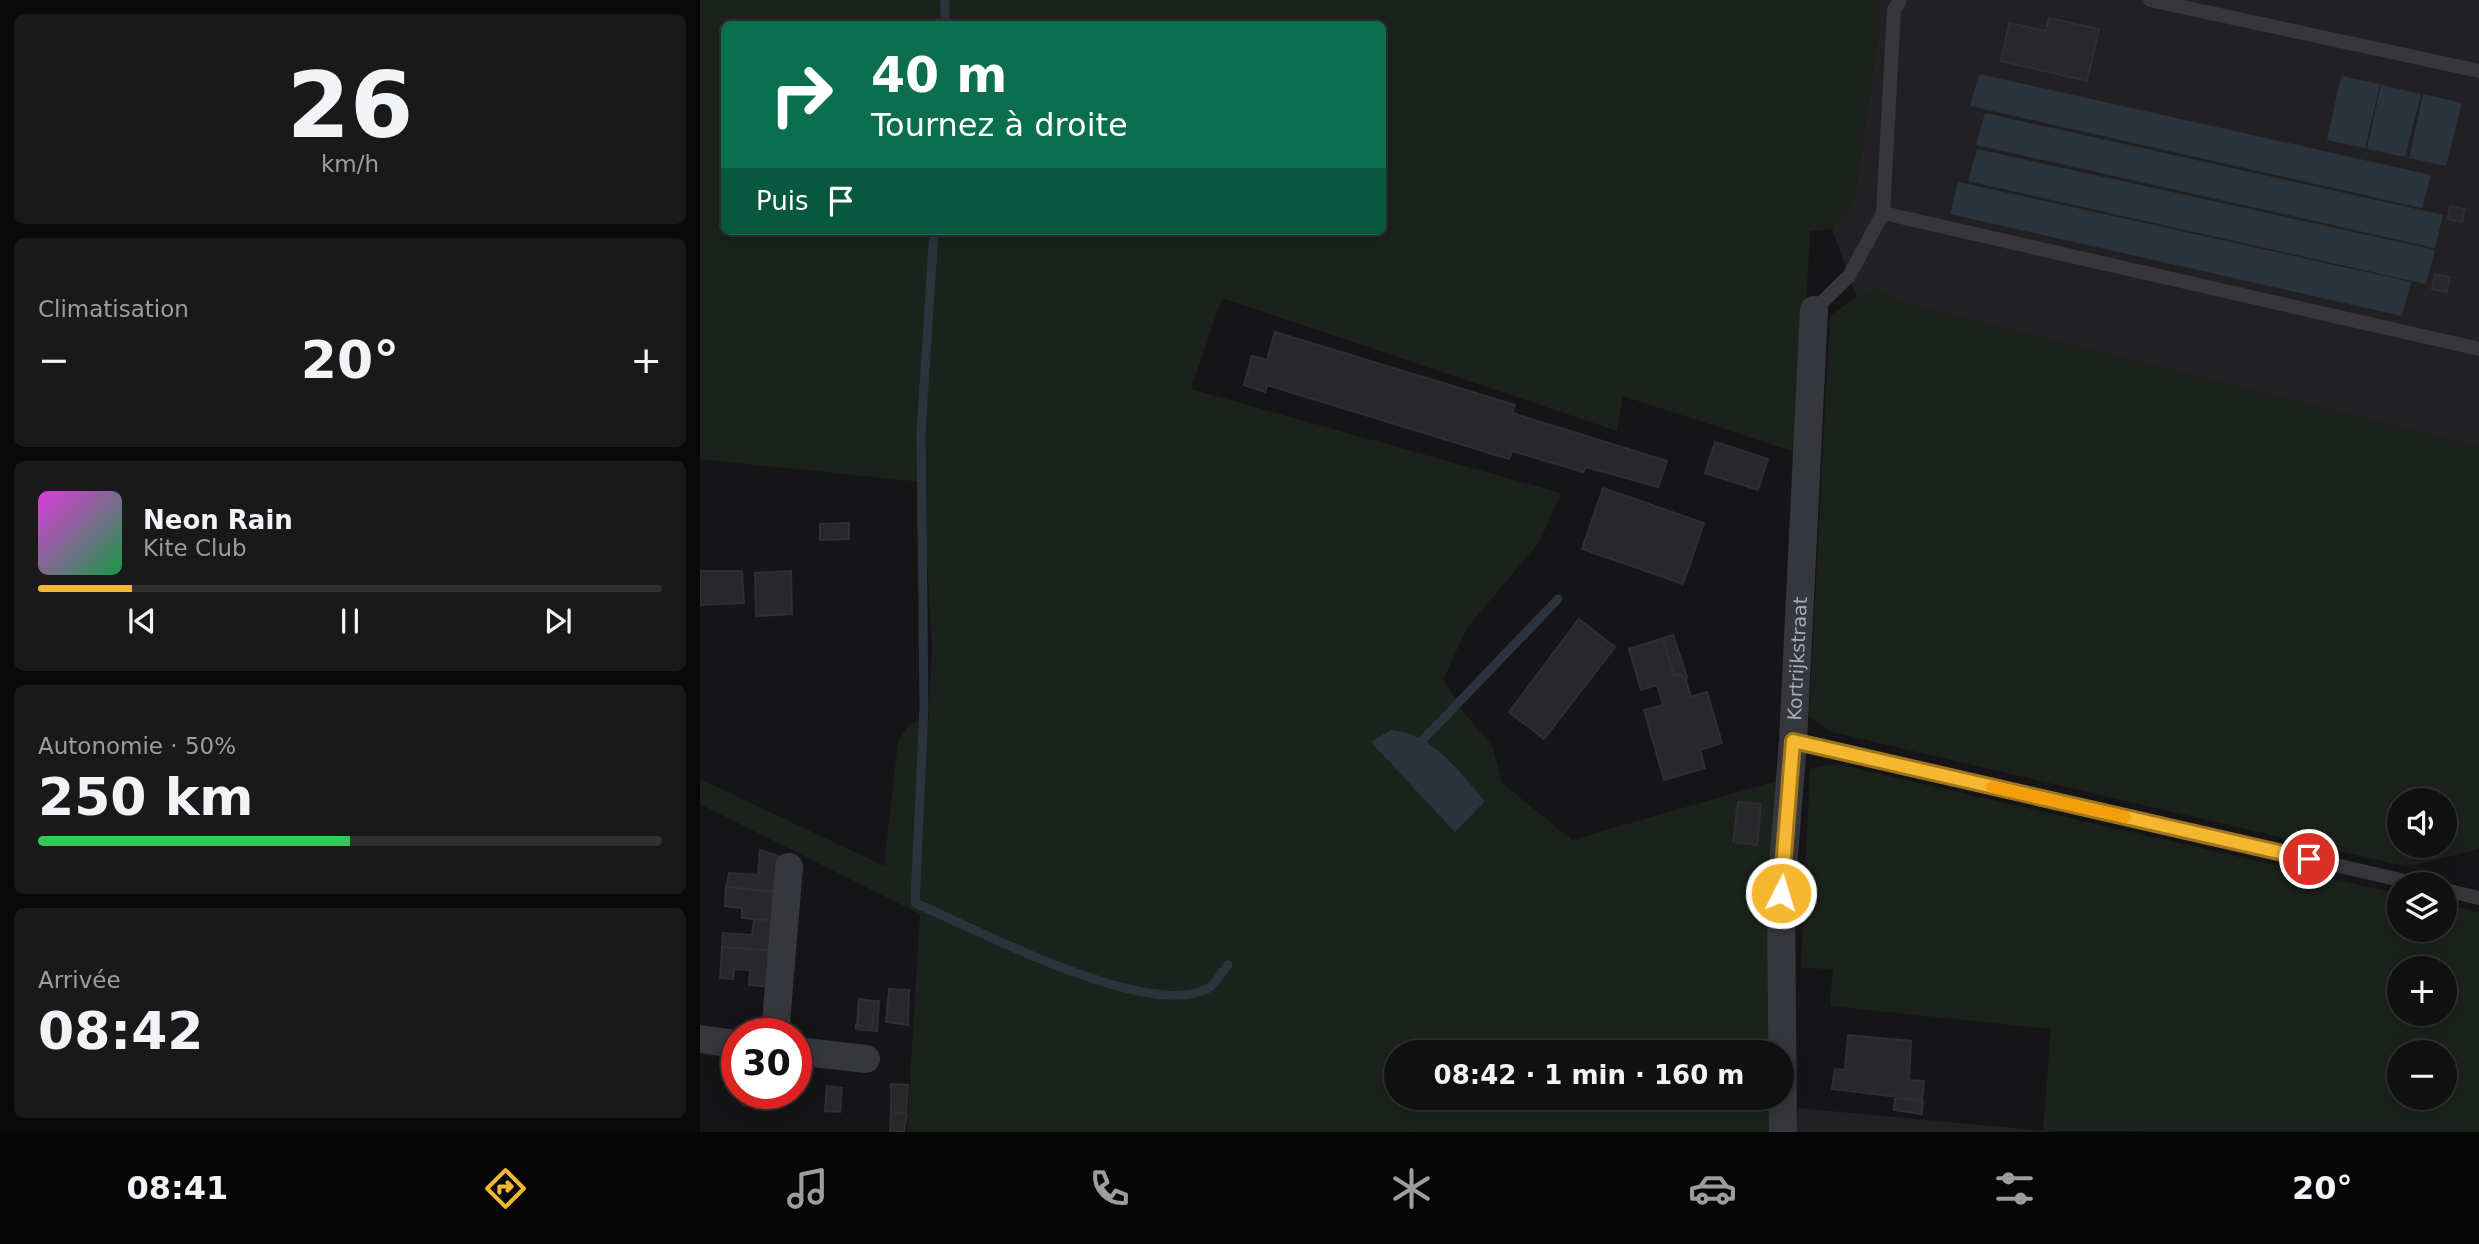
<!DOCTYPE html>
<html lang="fr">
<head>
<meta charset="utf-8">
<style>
	:root { --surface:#101011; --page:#19191a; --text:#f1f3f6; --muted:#9c9d9f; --line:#303031; --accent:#f5b630 }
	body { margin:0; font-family:"DejaVu Sans",sans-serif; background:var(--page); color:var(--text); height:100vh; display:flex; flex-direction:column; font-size:26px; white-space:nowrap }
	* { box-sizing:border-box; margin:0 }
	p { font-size:23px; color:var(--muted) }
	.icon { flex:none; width:38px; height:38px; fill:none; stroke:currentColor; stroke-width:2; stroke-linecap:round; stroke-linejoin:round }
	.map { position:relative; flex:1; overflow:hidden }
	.sheet { display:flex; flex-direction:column; gap:14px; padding:14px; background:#090909; width:700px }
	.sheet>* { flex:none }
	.hud { position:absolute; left:21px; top:21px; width:665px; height:214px; border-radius:10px; box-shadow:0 4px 18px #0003,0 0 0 2px var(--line); background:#0b6e4f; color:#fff; overflow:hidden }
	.fabs { position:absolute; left:1687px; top:788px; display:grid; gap:14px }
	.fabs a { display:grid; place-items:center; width:70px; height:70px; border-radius:50%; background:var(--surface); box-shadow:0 4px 18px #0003,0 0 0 2px var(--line); font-size:35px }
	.speed { position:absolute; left:21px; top:1018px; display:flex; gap:14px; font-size:35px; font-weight:700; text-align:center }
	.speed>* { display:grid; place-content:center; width:91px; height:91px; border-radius:50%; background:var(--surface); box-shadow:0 4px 18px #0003,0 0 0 2px var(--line); line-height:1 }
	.speed .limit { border:10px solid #d22; background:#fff; color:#111 }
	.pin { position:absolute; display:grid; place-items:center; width:60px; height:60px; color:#fff; margin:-30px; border:4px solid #fff; border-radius:50%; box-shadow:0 2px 7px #0007 }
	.me { position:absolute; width:77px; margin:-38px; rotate:5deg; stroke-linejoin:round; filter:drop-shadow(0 0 5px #0008) }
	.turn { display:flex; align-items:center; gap:24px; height:147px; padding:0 35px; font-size:32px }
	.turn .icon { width:91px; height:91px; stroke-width:2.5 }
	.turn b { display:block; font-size:49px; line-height:60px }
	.then { display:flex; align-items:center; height:66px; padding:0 35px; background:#0003; gap:14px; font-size:26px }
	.big { font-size:52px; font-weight:700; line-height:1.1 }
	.sheet .tile { flex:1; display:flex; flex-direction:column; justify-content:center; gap:10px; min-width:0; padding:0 24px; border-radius:10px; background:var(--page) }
	.sheet .dial { align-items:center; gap:0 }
	.dial b { font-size:91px; line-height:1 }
	.song { display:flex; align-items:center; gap:21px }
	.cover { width:84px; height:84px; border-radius:10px; background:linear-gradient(135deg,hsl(300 70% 55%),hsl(140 70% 35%)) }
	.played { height:7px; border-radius:4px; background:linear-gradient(90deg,var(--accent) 15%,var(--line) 15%) }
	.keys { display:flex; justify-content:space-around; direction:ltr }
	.heat { display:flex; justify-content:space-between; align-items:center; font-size:38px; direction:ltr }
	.charge { height:10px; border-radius:5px; background:linear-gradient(90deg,#34c759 50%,var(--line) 0) }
	.trip { position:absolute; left:684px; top:1040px; width:410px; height:70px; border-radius:35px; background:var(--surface); box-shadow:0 4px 18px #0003,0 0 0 2px var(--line); font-weight:700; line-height:70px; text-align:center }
	.dock { display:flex; height:112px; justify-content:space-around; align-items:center; background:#060607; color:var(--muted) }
	.dock .icon { width:49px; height:49px }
	.dock .active { color:var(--accent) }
	.dock b { font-size:32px; color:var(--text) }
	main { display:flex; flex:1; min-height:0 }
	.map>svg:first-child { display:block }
	.built { fill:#212124 }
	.green { fill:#1b221c; fill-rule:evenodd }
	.water { fill:#2b343c }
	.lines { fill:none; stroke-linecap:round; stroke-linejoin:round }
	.stream { stroke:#2b343c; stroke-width:9 }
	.building { fill:#28282b; stroke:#2f2f33; stroke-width:2 }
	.service { stroke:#36373c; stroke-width:14 }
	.minor { stroke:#36373c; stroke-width:28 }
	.route-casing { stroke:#9f761f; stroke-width:18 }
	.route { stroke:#f5b630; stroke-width:12 }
	.slow { stroke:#f59e0b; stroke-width:12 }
	.labels { text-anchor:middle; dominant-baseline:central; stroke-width:7; stroke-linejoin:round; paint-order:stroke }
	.street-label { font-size:19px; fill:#a7acb8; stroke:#101012 }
</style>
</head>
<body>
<main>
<section class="sheet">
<div class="tile dial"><b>26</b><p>km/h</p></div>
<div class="tile"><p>Climatisation</p>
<div class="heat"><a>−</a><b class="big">20°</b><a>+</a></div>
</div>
<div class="tile">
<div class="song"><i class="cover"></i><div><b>Neon Rain</b><p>Kite Club</p></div></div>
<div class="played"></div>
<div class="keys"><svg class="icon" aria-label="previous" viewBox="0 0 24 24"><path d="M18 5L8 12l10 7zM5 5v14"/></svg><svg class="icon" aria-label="pause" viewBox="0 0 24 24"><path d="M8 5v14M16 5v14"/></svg><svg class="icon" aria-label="next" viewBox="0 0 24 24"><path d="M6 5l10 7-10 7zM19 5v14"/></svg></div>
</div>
<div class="tile"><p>Autonomie · 50%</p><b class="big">250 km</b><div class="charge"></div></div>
<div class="tile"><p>Arrivée</p><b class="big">08:42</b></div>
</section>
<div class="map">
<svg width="1779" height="1132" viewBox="0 0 1779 1132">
	<rect width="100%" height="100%" fill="#151517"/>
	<g class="built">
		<path d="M1180 0H1779V447L1206 304 1175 289 1157 297 1132 229 1154 200 1179 29Z"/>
		<path d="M1098 1108 1356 1132H1096Z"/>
	</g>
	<g class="green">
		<path d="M0 0H1180L1179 29 1154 200 1132 229 1110 231 1098 453 923 396 917 431 522 298 491 389 861 493 840 541 767 628 743 680 765 714 792 745 802 783 872 840 1076 781 1069 1052H696V1097H1069V1132H207L220 914 0 804V779L184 866 198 741 209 724 229 719 232 643 222 482 0 459ZM24 24H682V231H24Z"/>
		<path d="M1175 289 1206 304 1779 447V849L1708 867 1132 732 1109 716 1130 316 1157 297ZM1699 800H1745V845H1699Z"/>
		<path d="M1136 764 1699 894V929H1745V904L1779 912V1132L1343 1131 1351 1029 1130 1006 1133 969 1101 968 1110 769ZM1699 968H1745V1013H1699ZM1699 1052H1745V1097H1699Z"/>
	</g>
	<g class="water">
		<path d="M1279 74 1731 175 1722 208 1270 106Z"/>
		<path d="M1641 76 1680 84 1665 148 1627 140Z"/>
		<path d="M1681 85 1721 94 1705 157 1667 149Z"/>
		<path d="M1723 94 1762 103 1746 166 1709 158Z"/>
		<path d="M1285 113 1743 215 1735 248 1276 145Z"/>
		<path d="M1277 149 1735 250 1726 284 1268 181Z"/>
		<path d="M1258 182 1711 282 1702 316 1250 214Z"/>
		<path d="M691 730C732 733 759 772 785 801L755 832 671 742Z"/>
	</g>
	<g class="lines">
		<g class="stream">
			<path d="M245 0V24"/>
			<path d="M234 231 221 432 224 707 215 903C277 929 446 1020 507 989 515 985 522 972 528 965"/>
			<path d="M716 747 858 599"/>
		</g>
	</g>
	<g class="building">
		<path d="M1349 18 1399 29 1387 81 1301 61 1309 23 1346 31Z"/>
		<path d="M1750 206 1765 209 1762 222 1748 219Z"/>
		<path d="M1735 274 1750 277 1747 292 1732 289Z"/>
		<path d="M575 332 815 405 812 413 967 461 958 487 886 467 883 472 812 451 809 459 567 385 565 392 544 385 552 356 567 360Z"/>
		<path d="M1015 442 1068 459 1058 490 1005 473Z"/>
		<path d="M903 488 1004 523 983 584 882 549Z"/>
		<path d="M149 523V539L120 540V524Z"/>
		<path d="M0 571H42L44 603 0 605Z"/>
		<path d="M91 571 92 614 56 616 55 573Z"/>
		<path d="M879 619 915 647 844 739 809 712Z"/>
		<path d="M973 635 987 676 986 681 980 674 974 676 963 638Z"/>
		<path d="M963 638 974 676 980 674 986 681 991 697 1007 692 1022 743 1000 750 1005 768 964 780 944 710 963 705 957 685 941 690 929 649Z"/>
		<path d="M1038 802 1061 804 1057 845 1033 842Z"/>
		<path d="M60 850 81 857 79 892 26 887 29 873 58 875Z"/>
		<path d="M26 887 79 892 77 921 42 918V908L25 906Z"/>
		<path d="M54 919 77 921 74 951 22 947 23 933 52 935Z"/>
		<path d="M22 947 74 951 71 987 49 985 50 970 34 969 33 979 20 978Z"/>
		<path d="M189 989 209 990 208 1025 186 1022Z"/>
		<path d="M159 999 175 1001 172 1027 157 1025Z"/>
		<path d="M175 1001H179L177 1031 156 1029V1025L172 1027Z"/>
		<path d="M1148 1035 1211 1041 1209 1080 1224 1081 1222 1100 1132 1089 1135 1069 1145 1070Z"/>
		<path d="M191 1084 208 1085 206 1113 191 1112Z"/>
		<path d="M127 1086 142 1088 140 1112 125 1111Z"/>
		<path d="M44 1094H61L60 1106 43 1105Z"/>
		<path d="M1195 1098 1223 1101 1222 1114 1194 1110Z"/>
		<path d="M191 1112 207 1114 204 1132H190Z"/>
	</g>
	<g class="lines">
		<g class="service">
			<path d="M1450 0 1779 71"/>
			<path d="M1183 213 1779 349"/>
			<path d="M1114 310 1149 276 1183 213 1194 10 1200 0"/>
			<path d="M1093 741 1718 884"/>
			<path d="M1745 890 1779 898"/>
		</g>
		<g class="minor">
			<path d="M75 1034 89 867"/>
			<path d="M0 1039 37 1044"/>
			<path d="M96 1051 166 1059"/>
			<path id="s1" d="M1083 1132 1081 893 1093 741 1114 310"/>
		</g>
	</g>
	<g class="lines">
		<defs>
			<path id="route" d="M1081 893 1093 741 1609 859"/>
		</defs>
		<use href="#route" class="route-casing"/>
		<use href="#route" class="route"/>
		<path class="slow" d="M1292 787 1425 817"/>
	</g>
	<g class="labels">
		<g class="street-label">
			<text stroke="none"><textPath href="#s1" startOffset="474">Kortrijkstraat</textPath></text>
		</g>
	</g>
</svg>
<div class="fabs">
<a><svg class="icon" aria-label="sound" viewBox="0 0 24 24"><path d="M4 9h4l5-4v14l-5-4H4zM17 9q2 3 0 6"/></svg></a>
<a><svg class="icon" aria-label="layers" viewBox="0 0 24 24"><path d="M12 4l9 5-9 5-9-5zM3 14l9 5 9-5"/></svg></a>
<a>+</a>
<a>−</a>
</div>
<div class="speed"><div class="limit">30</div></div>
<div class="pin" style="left:1609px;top:859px;background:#d93025"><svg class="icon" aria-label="arrive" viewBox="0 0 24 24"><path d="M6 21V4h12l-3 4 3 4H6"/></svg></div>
<svg class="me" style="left:1081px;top:893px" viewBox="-20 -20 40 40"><circle r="17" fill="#f5b630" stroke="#fff" stroke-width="3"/><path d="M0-11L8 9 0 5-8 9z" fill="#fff"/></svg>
<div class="trip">08:42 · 1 min · 160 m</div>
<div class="hud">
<div class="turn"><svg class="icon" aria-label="right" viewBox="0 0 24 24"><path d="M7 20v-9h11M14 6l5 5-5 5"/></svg><div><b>40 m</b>Tournez à droite</div></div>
<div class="then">Puis<svg class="icon" aria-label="arrive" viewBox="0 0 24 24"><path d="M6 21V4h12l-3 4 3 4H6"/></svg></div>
</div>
</div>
</main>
<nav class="dock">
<b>08:41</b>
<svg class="icon active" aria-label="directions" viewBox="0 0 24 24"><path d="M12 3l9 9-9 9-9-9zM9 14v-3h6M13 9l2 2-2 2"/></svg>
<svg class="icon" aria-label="music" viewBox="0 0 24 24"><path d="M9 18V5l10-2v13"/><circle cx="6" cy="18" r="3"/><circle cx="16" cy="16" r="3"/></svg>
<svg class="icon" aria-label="phone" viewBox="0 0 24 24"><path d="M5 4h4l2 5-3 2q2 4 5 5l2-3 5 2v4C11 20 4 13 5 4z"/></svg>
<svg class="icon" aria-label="climate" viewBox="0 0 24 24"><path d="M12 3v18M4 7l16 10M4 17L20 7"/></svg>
<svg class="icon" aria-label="car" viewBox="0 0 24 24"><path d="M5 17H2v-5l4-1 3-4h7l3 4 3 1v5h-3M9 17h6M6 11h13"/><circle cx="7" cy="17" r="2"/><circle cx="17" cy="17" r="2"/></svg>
<svg class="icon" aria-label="filters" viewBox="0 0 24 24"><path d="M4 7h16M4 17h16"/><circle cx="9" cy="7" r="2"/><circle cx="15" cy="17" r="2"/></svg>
<b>20°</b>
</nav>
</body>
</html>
